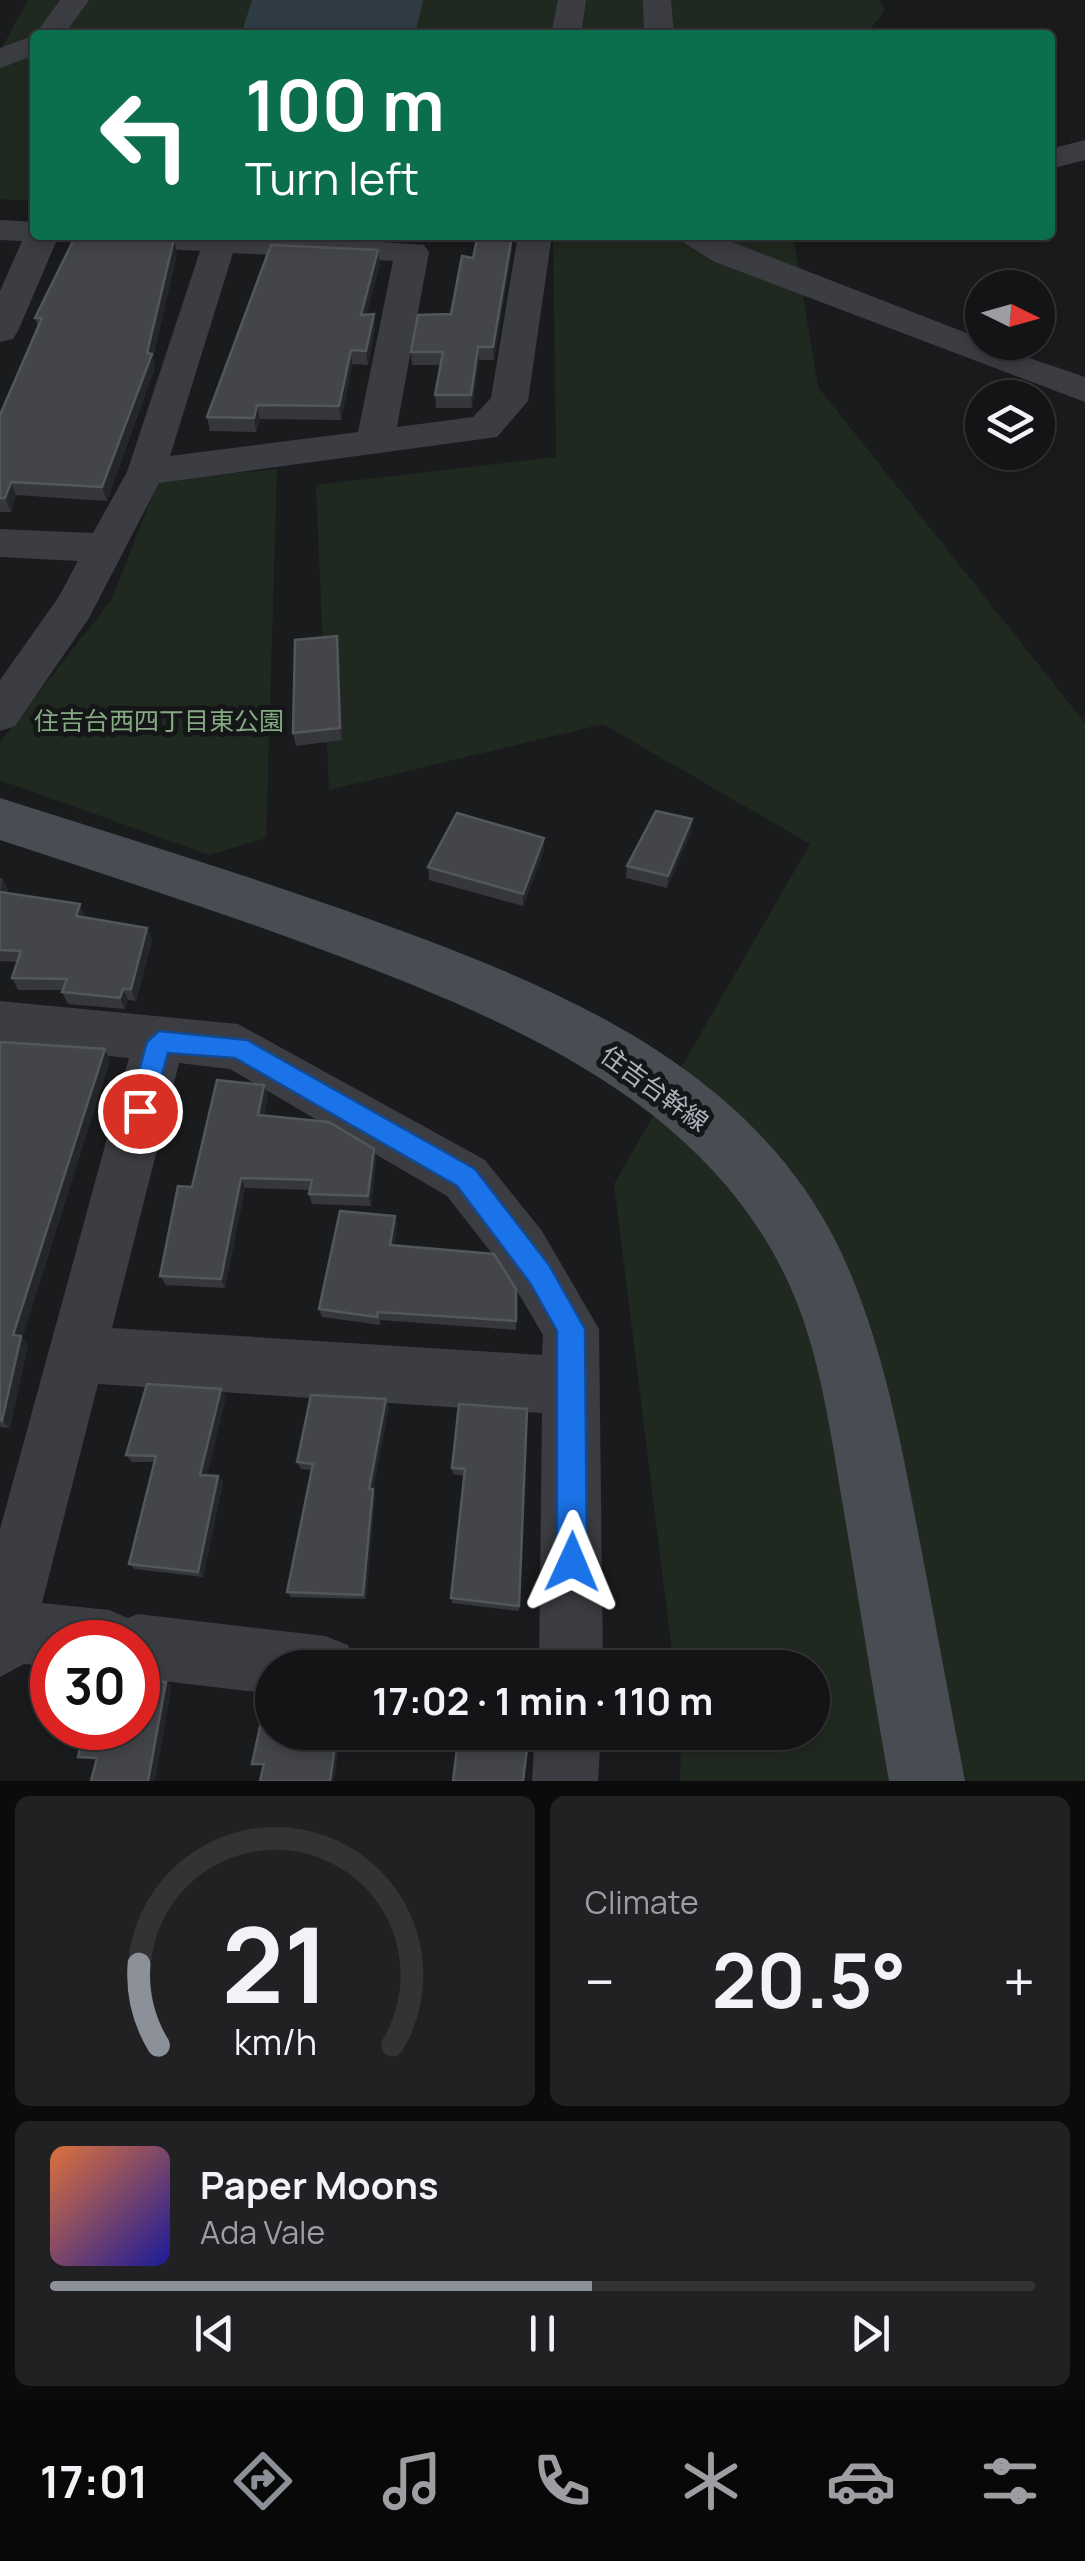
<!DOCTYPE html>
<html lang="en">
<head>
<meta charset="utf-8">
<style>
	:root { --surface:#141416; --page:#212123; --text:#f1f3f6; --muted:#9d9ea1; --line:#333335; --accent:#8c9099 }
	body { margin:0; font-family:Manrope,"Noto Sans JP",sans-serif; background:var(--page); color:var(--text); height:100vh; display:flex; flex-direction:column; font-size:38px; white-space:nowrap }
	* { box-sizing:border-box; margin:0 }
	p { font-size:32px; color:var(--muted) }
	.icon { flex:none; width:55px; height:55px; fill:none; stroke:currentColor; stroke-width:2; stroke-linecap:round; stroke-linejoin:round }
	.map { position:relative; height:1781px; overflow:hidden }
	.side { display:flex; flex-direction:column; gap:15px; padding:15px; background:#0b0b0c; flex:1 }
	.side>* { flex:none }
	.guide { position:absolute; left:30px; top:30px; width:1025px; height:210px; border-radius:10px; box-shadow:0 5px 15px #0003,0 0 0 2px var(--line); background:#0b6e4f; color:#fff; overflow:hidden }
	.needle { width:65px; rotate:95deg }
	.buttons { position:absolute; left:965px; top:270px; display:grid; gap:20px }
	.buttons a { display:grid; place-items:center; width:90px; height:90px; border-radius:50%; background:var(--surface); box-shadow:0 5px 15px #0003,0 0 0 2px var(--line); font-size:50px }
	.speed { position:absolute; left:30px; top:1620px; display:flex; gap:20px; font-size:50px; font-weight:700; text-align:center }
	.speed>* { display:grid; place-content:center; width:130px; height:130px; border-radius:50%; background:var(--surface); box-shadow:0 5px 15px #0003,0 0 0 2px var(--line); line-height:1 }
	.speed .limit { border:15px solid #d22; background:#fff; color:#111 }
	.pin { position:absolute; display:grid; place-items:center; width:85px; height:85px; color:#fff; margin:-42px; border:5px solid #fff; border-radius:50%; box-shadow:0 2px 10px #0007 }
	.me { position:absolute; width:110px; margin:-55px; rotate:1deg; stroke-linejoin:round; filter:drop-shadow(0 0 8px #0008) }
	.turn { display:flex; align-items:center; gap:35px; height:210px; padding:0 50px; font-size:45px }
	.turn .icon { width:130px; height:130px; stroke-width:2.5 }
	.turn b { display:block; font-size:70px; line-height:85px }
	.big { font-size:75px; font-weight:700; line-height:1.1 }
	.side .widget { flex:1; display:flex; flex-direction:column; justify-content:center; gap:15px; min-width:0; padding:0 35px; border-radius:15px; background:var(--page) }
	.side .dial { align-items:center; gap:0 }
	.dial svg { height:260px; overflow:visible; fill:none; stroke:var(--line); stroke-width:7; stroke-linecap:round; text-anchor:middle }
	.dial text { fill:var(--text); stroke:none }
	.song { display:flex; align-items:center; gap:30px }
	.cover { width:120px; height:120px; border-radius:15px; background:linear-gradient(135deg,hsl(20 70% 55%),hsl(240 70% 35%)) }
	.played { height:10px; border-radius:5px; background:linear-gradient(90deg,var(--accent) 55%,var(--line) 55%) }
	.keys { display:flex; justify-content:space-around; direction:ltr }
	.heat { display:flex; justify-content:space-between; align-items:center; font-size:55px; direction:ltr }
	.side .tiles { flex:1; display:grid; gap:15px; grid-template-columns:1fr 1fr }
	.widget:last-child { grid-column:span 2 }
	.trip { position:absolute; left:255px; top:1650px; width:575px; height:100px; border-radius:50px; background:var(--surface); box-shadow:0 5px 15px #0003,0 0 0 2px var(--line); font-weight:700; line-height:100px; text-align:center }
	.tabs { display:flex; height:160px; justify-content:space-around; align-items:center; background:#080809; color:var(--muted) }
	.tabs .icon { width:70px; height:70px }
	.tabs .on { color:var(--accent) }
	.tabs b { font-size:45px; color:var(--text) }
	.map>svg:first-child { display:block }
	.green { fill:#202920 }
	.water { fill:#2f3c43 }
	.lines { fill:none; stroke-linecap:round; stroke-linejoin:round }
	.street { fill:#3b3d42; fill-rule:evenodd }
	.secondary { fill:#494d53; fill-rule:evenodd }
	.wall { fill:#36373b }
	.shaded-wall { fill:#252629 }
	.building { fill:#434549; stroke:#53565b; stroke-width:2.5 }
	.route { fill:#1a73e8; stroke:#114b97; stroke-width:2.5 }
	.labels { text-anchor:middle; dominant-baseline:central; stroke-width:10; stroke-linejoin:round; paint-order:stroke }
	.park-label { font-size:25px; fill:#85a982; stroke:#151618 }
	.street-label { font-size:25px; fill:#acb4bd; stroke:#151618 }
</style>
</head>
<body>
<div class="map">
<svg width="1085" height="1781" viewBox="0 0 1085 1781">
	<rect width="100%" height="100%" fill="#1a1b1d"/>
	<g class="green">
		<path d="M28 0H879L885 10 866 35H35V201L0 199V51Z"/>
		<path d="M553 235H793L818 387 1085 723V1781H680L681 1733 812 1732V1668L674 1667 614 1184 810 844 603 724 329 790 316 485 556 457Z"/>
		<path d="M277 469 266 838 209 855 0 780V742L112 599 158 481Z"/>
	</g>
	<path class="water" d="M252 0H423L415 35H241Z"/>
	<g class="lines">
		<g class="street">
			<path d="M60 0H89L64 35H35V55L0 68V48L35 35Z"/>
			<path d="M558 0H586L581 35H551Z"/>
			<path d="M643 0H671L674 35H644Z"/>
			<path d="M1085 140V160L1050 169V149Z"/>
			<path d="M0 220 35 222V235H59L18 331 13 339 0 342V291L22 241 0 240Z"/>
			<path d="M77 235H280L424 245 429 252 397 427 473 417 491 398 518 235H552L528 401 497 437 159 483 89 618 15 726 0 731V680L58 598 78 561 0 557V529L93 533 127 472 200 251 94 245 82 242ZM233 253 393 261 358 432 170 456Z"/>
			<path d="M671 235H714L982 339V342L1085 377V402L715 262Z"/>
			<path d="M0 1001 238 1024 485 1160 542 1231 599 1329 603 1668H539L542 1413 98 1384 42 1603 109 1610 128 1618 138 1614 325 1636 348 1645 357 1668H272V1694L138 1678V1642H52V1667L24 1664 0 1677V1529L129 1058 0 1045ZM179 1063 230 1069 447 1196 504 1269 543 1335 542 1355 112 1328Z"/>
			<path d="M535 1732H601L598 1781H532Z"/>
		</g>
		<path class="secondary" d="M0 798C117 835 234 871 350 912 539 980 749 1058 841 1252 882 1340 900 1437 918 1532 934 1615 949 1698 965 1781H889C873 1691 859 1602 844 1512 831 1437 821 1354 789 1284 707 1104 518 1025 344 958 231 915 115 878 0 840Z"/>
	</g>
	<g class="wall">
		<path d="M512 236V249L494 360H479L472 408H436L435 395 441 365H412L411 352 451 314 473 258Z"/>
		<path d="M378 250 380 264 366 315 374 314 375 328 368 365 352 364 341 420 260 419 256 432 210 431 207 417Z"/>
		<path d="M177 253 153 358 155 367 107 501 16 495 11 512H0V415L38 327 35 318Z"/>
		<path d="M339 649 342 740 296 746 293 733Z"/>
		<path d="M692 819 691 832 667 888 626 878 627 866Z"/>
		<path d="M544 850 523 906 429 880 428 867Z"/>
		<path d="M0 878H2L8 890 7 893 85 916V918L147 928 152 940 136 1001 128 1000 125 1009 68 1004 62 992V990H18L12 978 17 962 0 961Z"/>
		<path d="M0 1042 110 1060 22 1338 28 1344 10 1428 0 1427Z"/>
		<path d="M268 1095 264 1116 374 1149 376 1159 371 1206 312 1204 309 1194 310 1190 245 1188 225 1288 166 1285 160 1276 192 1187Z"/>
		<path d="M395 1216 397 1225 394 1245 516 1289V1330L380 1320V1325L322 1317 319 1309Z"/>
		<path d="M226 1396 207 1475 218 1476 223 1482 203 1577 135 1569 129 1564 154 1462H132L126 1455Z"/>
		<path d="M386 1399 389 1407 373 1489 375 1496 366 1599 291 1597 287 1592 311 1470 301 1469 297 1462Z"/>
		<path d="M527 1416 519 1611 452 1603 451 1598 464 1476 453 1474 452 1468Z"/>
	</g>
	<g class="shaded-wall">
		<path d="M512 236V249L494 360 493 347Z"/>
		<path d="M174 239 177 253 153 358 155 367 107 501 102 487 147 353Z"/>
		<path d="M378 250 380 264 363 329 361 315Z"/>
		<path d="M374 314 375 328 368 365 366 351Z"/>
		<path d="M478 347 479 360 472 408 471 395Z"/>
		<path d="M351 350 352 364 341 420 339 406Z"/>
		<path d="M257 405 260 419 256 432 254 418Z"/>
		<path d="M11 482 16 495 11 512 5 498Z"/>
		<path d="M337 636 339 649 342 740 340 728Z"/>
		<path d="M692 819 691 832 667 888 668 876Z"/>
		<path d="M544 838V850L523 906V894Z"/>
		<path d="M2 878 8 890 4 904 0 897Z"/>
		<path d="M80 904 85 916 82 928 76 916Z"/>
		<path d="M147 928 152 940 136 1001 131 989Z"/>
		<path d="M123 989 128 1000 125 1009 120 998Z"/>
		<path d="M105 1049 110 1060 22 1338 28 1344 10 1428 2 1421 13 1335Z"/>
		<path d="M264 1085 268 1095 262 1126 258 1115Z"/>
		<path d="M374 1149 376 1159 371 1206 368 1196Z"/>
		<path d="M241 1178 245 1188 225 1288 221 1279Z"/>
		<path d="M395 1216 397 1225 392 1254 390 1245Z"/>
		<path d="M221 1389 226 1396 206 1481 200 1475Z"/>
		<path d="M386 1399 389 1407 372 1495 369 1489Z"/>
		<path d="M218 1476 223 1482 203 1577 198 1572Z"/>
		<path d="M373 1489 375 1496 366 1599 363 1595Z"/>
		<path d="M166 1682 172 1686 155 1781H148Z"/>
		<path d="M337 1732H341L334 1781H330Z"/>
	</g>
	<g class="building">
		<path d="M76 235H119L174 239 147 353 152 354 102 487 11 482 5 498H0V415L42 318H35Z"/>
		<path d="M478 235 512 236 493 347H478L471 395H435L443 352H411L418 315 451 314 462 256 473 258Z"/>
		<path d="M271 245 378 250 361 315 374 314 366 351 351 350 339 406 257 405 254 418 207 417Z"/>
		<path d="M337 636 340 728 293 733 295 640Z"/>
		<path d="M656 811 692 819 668 876 627 866Z"/>
		<path d="M457 813 544 838 523 894 428 867Z"/>
		<path d="M0 892 80 904 76 916 147 928 131 989H123L120 998 62 992 67 979 12 978 21 951 0 950Z"/>
		<path d="M0 1042 105 1049 13 1335 21 1336 2 1421 0 1420Z"/>
		<path d="M217 1080 264 1085 258 1115 329 1122 374 1149 368 1196 309 1194 312 1180 241 1178 221 1279 160 1276 178 1186 192 1187Z"/>
		<path d="M340 1211 395 1216 390 1245 494 1254 516 1289V1321L378 1312 377 1317 319 1309Z"/>
		<path d="M147 1384 221 1389 200 1475 218 1476 198 1572 129 1564 156 1456 126 1455Z"/>
		<path d="M311 1395 386 1399 369 1489H373L363 1595 287 1592 313 1464 297 1462Z"/>
		<path d="M459 1404 527 1409 519 1606 451 1598 465 1469 452 1468Z"/>
		<path d="M271 1676 272 1732H337L330 1781H260L264 1764H252Z"/>
		<path d="M138 1679 166 1682 148 1781H91L97 1758 78 1757 85 1728H138Z"/>
		<path d="M459 1732H529L523 1781H453Z"/>
	</g>
	<path class="route" d="M159 1031 247 1040 475 1169 549 1265 585 1329 587 1562 582 1572 572 1577 561 1572 557 1562V1331L530 1283 457 1186 235 1058 168 1053 149 1119H132L128 1111 147 1042Z"/>
	<g class="labels">
		<g class="park-label">
			<text x="159" y="720">住吉台西四丁目東公園</text>
		</g>
		<g class="street-label">
			<text transform="translate(655 1088) rotate(36)">住吉台幹線</text>
		</g>
	</g>
</svg>
<div class="buttons">
<a><svg class="needle" viewBox="-14 -14 28 28"><path d="M0-13l5 13h-10z" fill="#e53935"/><path d="M0 13l5-13h-10z" fill="#9d9ea1"/></svg></a>
<a><svg class="icon" aria-label="layers" viewBox="0 0 24 24"><path d="M12 4l9 5-9 5-9-5zM3 14l9 5 9-5"/></svg></a>
</div>
<div class="speed"><div class="limit">30</div></div>
<div class="pin" style="left:140px;top:1111px;background:#d93025"><svg class="icon" aria-label="arrive" viewBox="0 0 24 24"><path d="M6 21V4h12l-3 4 3 4H6"/></svg></div>
<svg class="me" style="left:572px;top:1562px" viewBox="-20 -20 40 40"><path d="M0-17L14 15 0 8-14 15z" fill="#1a73e8" stroke="#fff" stroke-width="4"/></svg>
<div class="trip">17:02 · 1 min · 110 m</div>
<div class="guide">
<div class="turn"><svg class="icon" aria-label="left" viewBox="0 0 24 24"><path d="M17 20v-9H6M10 6l-5 5 5 5"/></svg><div><b>100 m</b>Turn left</div></div>
</div>
</div>
<section class="side">
<div class="tiles">
<div class="widget dial"><svg viewBox="0 0 100 80">
<path d="M14 69A42 42 0 1 1 86 69"/>
<path d="M14 69A42 42 0 0 1 8 44" stroke="#8c9099"/>
<text x="50" y="56" font-size="32" font-weight="700">21</text>
<text x="50" y="72" font-size="11">km/h</text>
</svg></div>
<div class="widget"><p>Climate</p>
<div class="heat"><a>−</a><b class="big">20.5°</b><a>+</a></div>
</div>
<div class="widget">
<div class="song"><i class="cover"></i><div><b>Paper Moons</b><p>Ada Vale</p></div></div>
<div class="played"></div>
<div class="keys"><svg class="icon" aria-label="previous" viewBox="0 0 24 24"><path d="M18 5L8 12l10 7zM5 5v14"/></svg><svg class="icon" aria-label="pause" viewBox="0 0 24 24"><path d="M8 5v14M16 5v14"/></svg><svg class="icon" aria-label="next" viewBox="0 0 24 24"><path d="M6 5l10 7-10 7zM19 5v14"/></svg></div>
</div>
</div>
</section>
<nav class="tabs">
<b>17:01</b>
<svg class="icon on" aria-label="directions" viewBox="0 0 24 24"><path d="M12 3l9 9-9 9-9-9zM9 14v-3h6M13 9l2 2-2 2"/></svg>
<svg class="icon" aria-label="music" viewBox="0 0 24 24"><path d="M9 18V5l10-2v13"/><circle cx="6" cy="18" r="3"/><circle cx="16" cy="16" r="3"/></svg>
<svg class="icon" aria-label="phone" viewBox="0 0 24 24"><path d="M5 4h4l2 5-3 2q2 4 5 5l2-3 5 2v4C11 20 4 13 5 4z"/></svg>
<svg class="icon" aria-label="climate" viewBox="0 0 24 24"><path d="M12 3v18M4 7l16 10M4 17L20 7"/></svg>
<svg class="icon" aria-label="car" viewBox="0 0 24 24"><path d="M5 17H2v-5l4-1 3-4h7l3 4 3 1v5h-3M9 17h6M6 11h13"/><circle cx="7" cy="17" r="2"/><circle cx="17" cy="17" r="2"/></svg>
<svg class="icon" aria-label="filters" viewBox="0 0 24 24"><path d="M4 7h16M4 17h16"/><circle cx="9" cy="7" r="2"/><circle cx="15" cy="17" r="2"/></svg>
</nav>
</body>
</html>
